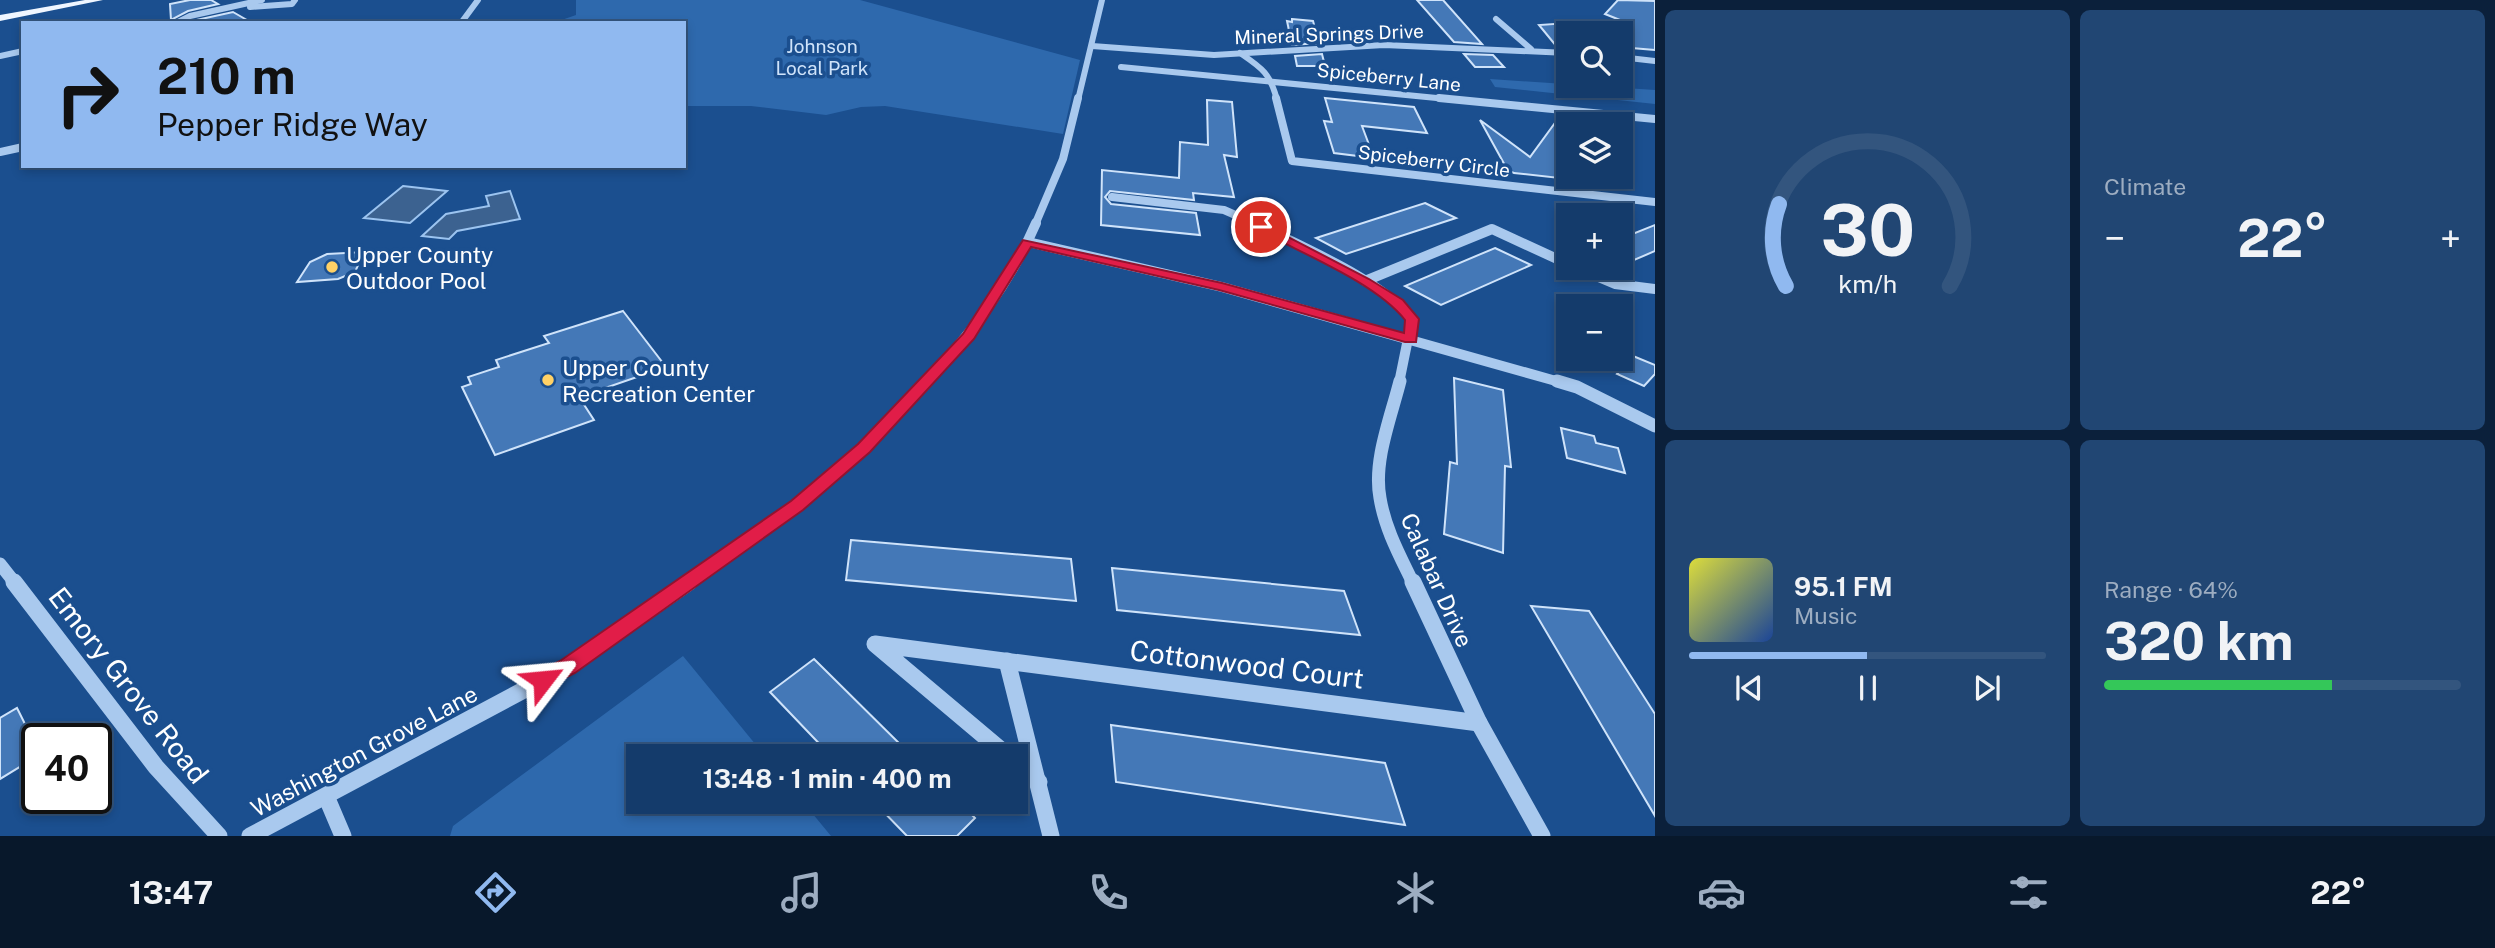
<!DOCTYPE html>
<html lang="en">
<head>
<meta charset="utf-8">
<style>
	:root { --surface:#143b6b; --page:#214673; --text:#f1f3f6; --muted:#9dadc1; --line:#33557e; --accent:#90b9f0 }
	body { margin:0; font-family:"Public Sans",sans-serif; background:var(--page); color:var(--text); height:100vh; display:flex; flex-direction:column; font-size:26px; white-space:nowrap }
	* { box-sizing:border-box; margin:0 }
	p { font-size:23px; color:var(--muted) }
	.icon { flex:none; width:38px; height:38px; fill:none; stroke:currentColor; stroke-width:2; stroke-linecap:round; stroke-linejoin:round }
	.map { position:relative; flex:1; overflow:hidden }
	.details { display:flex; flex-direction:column; gap:10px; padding:10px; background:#0b203b; width:840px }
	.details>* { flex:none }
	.hud { position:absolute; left:21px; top:21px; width:665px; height:147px; border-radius:0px; box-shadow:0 4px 10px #0003,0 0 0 2px var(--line); background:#90b9f0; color:#111; overflow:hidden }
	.controls { position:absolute; left:1556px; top:21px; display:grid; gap:14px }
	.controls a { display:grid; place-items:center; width:77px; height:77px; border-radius:0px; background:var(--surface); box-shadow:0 4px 10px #0003,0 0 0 2px var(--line); font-size:35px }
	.speed { position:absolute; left:21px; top:723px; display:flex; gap:14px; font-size:35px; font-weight:700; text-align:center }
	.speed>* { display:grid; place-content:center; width:91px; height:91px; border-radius:50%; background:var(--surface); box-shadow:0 4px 10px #0003,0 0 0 2px var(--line); line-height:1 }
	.speed .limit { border:4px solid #111; border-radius:10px; background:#fff; color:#111 }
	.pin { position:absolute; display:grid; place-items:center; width:60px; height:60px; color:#fff; margin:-30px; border:4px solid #fff; border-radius:50%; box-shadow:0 2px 7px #0007 }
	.me { position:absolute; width:77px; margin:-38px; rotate:61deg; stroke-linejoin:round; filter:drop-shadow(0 0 5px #0008) }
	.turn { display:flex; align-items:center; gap:24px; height:147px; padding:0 21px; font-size:32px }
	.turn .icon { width:91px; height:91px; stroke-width:2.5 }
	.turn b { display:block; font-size:49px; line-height:60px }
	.big { font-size:52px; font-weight:700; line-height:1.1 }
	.details .widget { flex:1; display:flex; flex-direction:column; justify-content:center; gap:10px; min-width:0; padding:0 24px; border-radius:10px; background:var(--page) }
	.details .dial { align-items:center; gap:0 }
	.dial svg { height:182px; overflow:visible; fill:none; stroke:var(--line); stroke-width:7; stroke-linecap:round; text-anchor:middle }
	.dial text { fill:var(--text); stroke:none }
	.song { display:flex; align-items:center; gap:21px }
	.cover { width:84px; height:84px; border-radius:10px; background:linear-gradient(135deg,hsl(60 70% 55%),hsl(220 70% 35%)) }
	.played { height:7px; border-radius:4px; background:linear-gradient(90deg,var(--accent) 50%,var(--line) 50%) }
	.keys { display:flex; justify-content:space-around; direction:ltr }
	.heat { display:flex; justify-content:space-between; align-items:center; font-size:38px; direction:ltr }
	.charge { height:10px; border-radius:5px; background:linear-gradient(90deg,#34c759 64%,var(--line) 0) }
	.details .tiles { flex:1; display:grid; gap:10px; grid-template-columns:repeat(2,1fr) }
	.trip { position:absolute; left:626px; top:744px; width:402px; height:70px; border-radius:0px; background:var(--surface); box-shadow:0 4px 10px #0003,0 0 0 2px var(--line); font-weight:700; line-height:70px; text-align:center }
	.menu { display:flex; height:112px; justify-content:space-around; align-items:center; background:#08182b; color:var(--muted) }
	.menu .icon { width:49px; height:49px }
	.menu .on { color:var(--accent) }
	.menu b { font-size:32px; color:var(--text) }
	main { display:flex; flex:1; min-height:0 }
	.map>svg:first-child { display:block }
	.green { fill:#2e69ad }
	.water { fill:#3c6290; stroke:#9cc4f0; stroke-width:2 }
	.building { fill:#4478b7; stroke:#cfe3fa; stroke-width:2 }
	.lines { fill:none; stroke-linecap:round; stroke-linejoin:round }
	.minor-far4 { stroke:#a9c9ee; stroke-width:6 }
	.minor-far3 { stroke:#a9c9ee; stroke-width:8 }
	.minor-far2 { stroke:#a9c9ee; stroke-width:10 }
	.minor-far1 { stroke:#a9c9ee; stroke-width:13 }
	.minor { stroke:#a9c9ee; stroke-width:17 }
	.major { fill:#f0f6ff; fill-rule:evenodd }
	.route { fill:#e11d48; stroke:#92132f; stroke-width:2 }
	.poi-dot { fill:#ffd166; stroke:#1b4f8f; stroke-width:2.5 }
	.labels { text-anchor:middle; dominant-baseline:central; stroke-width:7; stroke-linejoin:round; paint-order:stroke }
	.far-street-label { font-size:19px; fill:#fff; stroke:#1b4f8f }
	.far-park-label { font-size:19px; fill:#cfe3fa; stroke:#1b4f8f }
	.poi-label { font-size:23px; fill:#fff; stroke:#1b4f8f; text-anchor:start }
	.street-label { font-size:23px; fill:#fff; stroke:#1b4f8f }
	.near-street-label { font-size:28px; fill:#fff; stroke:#1b4f8f }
</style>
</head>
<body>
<main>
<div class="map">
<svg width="1655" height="836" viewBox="0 0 1655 836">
	<rect width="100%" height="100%" fill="#1b4f8f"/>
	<g class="green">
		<path d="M576 0H860L1080 60 1063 134 885 106 861 107 826 115 751 106H684V23H553L576 15Z"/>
		<path d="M1490 79 1655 90V104L1495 87Z"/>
		<path d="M683 656 765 756H639V802H803L831 836H450L453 826Z"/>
	</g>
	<g class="water">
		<path d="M403 186 447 191 410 223 364 218Z"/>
		<path d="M510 191 520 219 457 231 449 239 422 236 446 214 489 206 486 196Z"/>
	</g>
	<g class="building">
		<path d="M190 0H211L218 4 188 11 171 20 170 4Z"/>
		<path d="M1417 0H1443L1482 44 1454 42Z"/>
		<path d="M1618 0 1655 1V50L1620 47V20L1605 14Z"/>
		<path d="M233 12 252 23H189L192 21Z"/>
		<path d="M1292 19 1313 21 1319 43 1292 45 1287 21 1292 22Z"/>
		<path d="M1568 23V47H1557L1539 25Z"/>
		<path d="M1322 54 1325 66H1297L1295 56Z"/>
		<path d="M1464 54 1493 55 1504 67H1475Z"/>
		<path d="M1325 98 1414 107 1427 133 1362 126 1374 158 1334 153 1324 121 1332 122Z"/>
		<path d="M1207 100 1232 102 1237 157 1224 155 1234 197 1193 193 1194 200 1110 191 1105 197 1111 204 1196 213 1200 235 1101 225 1102 170 1179 178 1180 142 1208 145Z"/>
		<path d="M1560 116 1568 117V179L1514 173 1507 169 1480 120 1530 157Z"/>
		<path d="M1425 203 1456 218 1346 254 1316 238Z"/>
		<path d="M1655 225V251L1620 266V239Z"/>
		<path d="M1495 248 1531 265 1441 305 1405 286Z"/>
		<path d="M364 252 355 272 338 279 297 282 310 262 327 254Z"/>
		<path d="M623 311 666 367 579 397 594 420 495 455 462 387 471 384 468 377 499 367 496 360 549 343 544 336Z"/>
		<path d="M1633 356 1655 365V374L1644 386 1617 374Z"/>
		<path d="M1454 378 1503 390 1511 467 1505 466 1503 553 1444 534 1450 462 1457 464Z"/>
		<path d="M1561 428 1594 436 1596 443 1618 448 1625 473 1567 458Z"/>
		<path d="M851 540 1071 559 1076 601 846 580Z"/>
		<path d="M1112 568 1344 591 1360 635 1117 610Z"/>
		<path d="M1531 606 1589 611 1655 714V816Z"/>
		<path d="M814 659 912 756H831L770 692Z"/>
		<path d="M17 708 37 748 23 756 26 763 0 779V718Z"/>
		<path d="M1111 725 1385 763 1405 825 1116 782Z"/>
		<path d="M874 802H959L975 818 957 836H907Z"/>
	</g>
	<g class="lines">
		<g class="minor-far4">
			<path d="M250 7 292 4 295 0"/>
			<path d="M1496 19 1531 49"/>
			<path d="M176 23 190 16 262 0"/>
			<path d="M461 23 478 0"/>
			<path d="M1092 46 1214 55 1384 45 1568 53"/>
			<path d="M1240 53C1262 68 1270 73 1277 100"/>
			<path d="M0 56 23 51"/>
			<path d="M1620 57 1655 61"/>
			<path d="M1121 67 1457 100"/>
			<path d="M1078 100 1102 0"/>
		</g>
		<g class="minor-far3">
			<path d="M1276 98 1292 161 1655 202"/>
			<path d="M1439 98 1655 119"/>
			<path d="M0 152 23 147"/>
			<path d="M1112 197 1224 210 1258 225"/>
			<path d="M1035 225 1063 159 1078 98"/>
		</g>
		<g class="minor-far2">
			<path d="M1254 223C1303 248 1378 278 1412 319L1399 383"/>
			<path d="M1028 242 1222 287 1563 383"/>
			<path d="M1577 268 1615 284 1655 289"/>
			<path d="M1365 281 1492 229 1568 264"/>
			<path d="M925 383C971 334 1009 285 1036 223"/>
		</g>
		<g class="minor-far1">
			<path d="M1400 381C1391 417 1373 461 1380 498 1385 529 1400 556 1413 583"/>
			<path d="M1557 381 1577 387 1655 426"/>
			<path d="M0 564 15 583"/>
			<path d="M687 583 797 506 864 448 927 381"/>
		</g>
		<g class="minor">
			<path d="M14 582 156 767 219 836"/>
			<path d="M1413 582 1479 723 1542 836"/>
			<path d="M1007 661 1051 836"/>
			<path d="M1008 756 875 644 1479 723"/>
			<path d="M1017 763 1039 782"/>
			<path d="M326 796 343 836"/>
			<path d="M250 836 567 667 689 582"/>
		</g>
		<path class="major" d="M85 0H103L0 21V15Z"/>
	</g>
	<path class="route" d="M1261 223 1369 279 1403 300 1419 319 1416 342H1405L1219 290 1031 247 974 339 870 452 803 510 575 673 543 689 536 686 532 680 536 673 560 661 791 501 858 444 963 334 1023 240 1222 283 1404 333 1405 320C1375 282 1300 253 1257 229V224Z"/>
	<g class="poi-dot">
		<circle cx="332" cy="267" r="7"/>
		<circle cx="548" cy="380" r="7"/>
	</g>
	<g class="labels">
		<g class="far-street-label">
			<text transform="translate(1329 34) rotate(-2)">Mineral Springs Drive</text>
			<text transform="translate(1389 77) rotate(6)">Spiceberry Lane</text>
			<text transform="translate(1434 161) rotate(7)">Spiceberry Circle</text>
		</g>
		<g class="far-park-label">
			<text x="822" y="46">Johnson<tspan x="822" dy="22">Local Park</tspan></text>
		</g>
		<g class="poi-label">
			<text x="346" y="254">Upper County<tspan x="346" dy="26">Outdoor Pool</tspan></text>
			<text x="562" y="367">Upper County<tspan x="562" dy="26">Recreation Center</tspan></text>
		</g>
		<g class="street-label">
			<text transform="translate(1437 580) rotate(66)">Calabar Drive</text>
			<text transform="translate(364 751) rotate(-28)">Washington Grove Lane</text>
		</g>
		<g class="near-street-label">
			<text transform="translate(1247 664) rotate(7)">Cottonwood Court</text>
			<text transform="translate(129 685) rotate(52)">Emory Grove Road</text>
		</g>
	</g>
</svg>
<div class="controls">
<a><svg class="icon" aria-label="search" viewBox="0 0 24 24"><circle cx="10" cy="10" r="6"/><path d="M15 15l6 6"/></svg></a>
<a><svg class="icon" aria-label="layers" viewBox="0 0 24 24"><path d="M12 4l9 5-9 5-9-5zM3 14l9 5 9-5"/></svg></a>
<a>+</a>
<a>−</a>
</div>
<div class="speed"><div class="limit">40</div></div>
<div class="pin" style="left:1261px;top:227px;background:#d93025"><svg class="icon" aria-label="arrive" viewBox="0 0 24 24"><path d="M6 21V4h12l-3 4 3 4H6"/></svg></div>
<svg class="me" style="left:543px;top:680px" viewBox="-20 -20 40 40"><path d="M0-17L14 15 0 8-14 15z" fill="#e11d48" stroke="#fff" stroke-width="4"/></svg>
<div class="trip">13:48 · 1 min · 400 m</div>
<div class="hud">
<div class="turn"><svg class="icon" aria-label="right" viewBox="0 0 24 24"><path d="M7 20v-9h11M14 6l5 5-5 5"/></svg><div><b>210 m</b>Pepper Ridge Way</div></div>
</div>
</div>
<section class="details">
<div class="tiles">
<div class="widget dial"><svg viewBox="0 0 100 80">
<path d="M14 69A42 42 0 1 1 86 69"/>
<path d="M14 69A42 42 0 0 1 11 33" stroke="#90b9f0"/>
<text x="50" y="56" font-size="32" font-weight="700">30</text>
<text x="50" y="72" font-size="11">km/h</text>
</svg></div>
<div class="widget"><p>Climate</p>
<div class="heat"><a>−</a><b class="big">22°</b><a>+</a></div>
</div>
<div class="widget">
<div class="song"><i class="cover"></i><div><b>95.1 FM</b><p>Music</p></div></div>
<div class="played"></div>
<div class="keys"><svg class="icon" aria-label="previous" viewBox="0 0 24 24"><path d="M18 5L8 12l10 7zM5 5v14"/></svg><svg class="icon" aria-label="pause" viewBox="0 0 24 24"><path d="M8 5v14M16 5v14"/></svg><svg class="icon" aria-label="next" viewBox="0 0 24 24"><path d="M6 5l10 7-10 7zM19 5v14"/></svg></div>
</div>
<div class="widget"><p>Range · 64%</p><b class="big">320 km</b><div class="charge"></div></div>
</div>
</section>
</main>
<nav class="menu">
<b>13:47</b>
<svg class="icon on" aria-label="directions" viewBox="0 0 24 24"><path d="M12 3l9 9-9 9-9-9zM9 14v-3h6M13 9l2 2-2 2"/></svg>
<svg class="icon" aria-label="music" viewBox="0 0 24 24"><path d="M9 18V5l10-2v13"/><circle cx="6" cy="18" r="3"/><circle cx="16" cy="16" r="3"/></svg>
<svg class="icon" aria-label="phone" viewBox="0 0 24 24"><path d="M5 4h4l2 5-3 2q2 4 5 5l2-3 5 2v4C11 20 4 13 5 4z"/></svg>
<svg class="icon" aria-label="climate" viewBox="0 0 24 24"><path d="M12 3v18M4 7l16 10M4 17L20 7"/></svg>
<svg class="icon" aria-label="car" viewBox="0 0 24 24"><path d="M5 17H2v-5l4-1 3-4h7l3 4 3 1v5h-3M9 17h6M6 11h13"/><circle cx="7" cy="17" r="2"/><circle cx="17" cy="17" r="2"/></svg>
<svg class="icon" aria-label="filters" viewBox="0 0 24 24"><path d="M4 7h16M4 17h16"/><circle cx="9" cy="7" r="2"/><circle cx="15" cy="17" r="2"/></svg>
<b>22°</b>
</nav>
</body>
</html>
